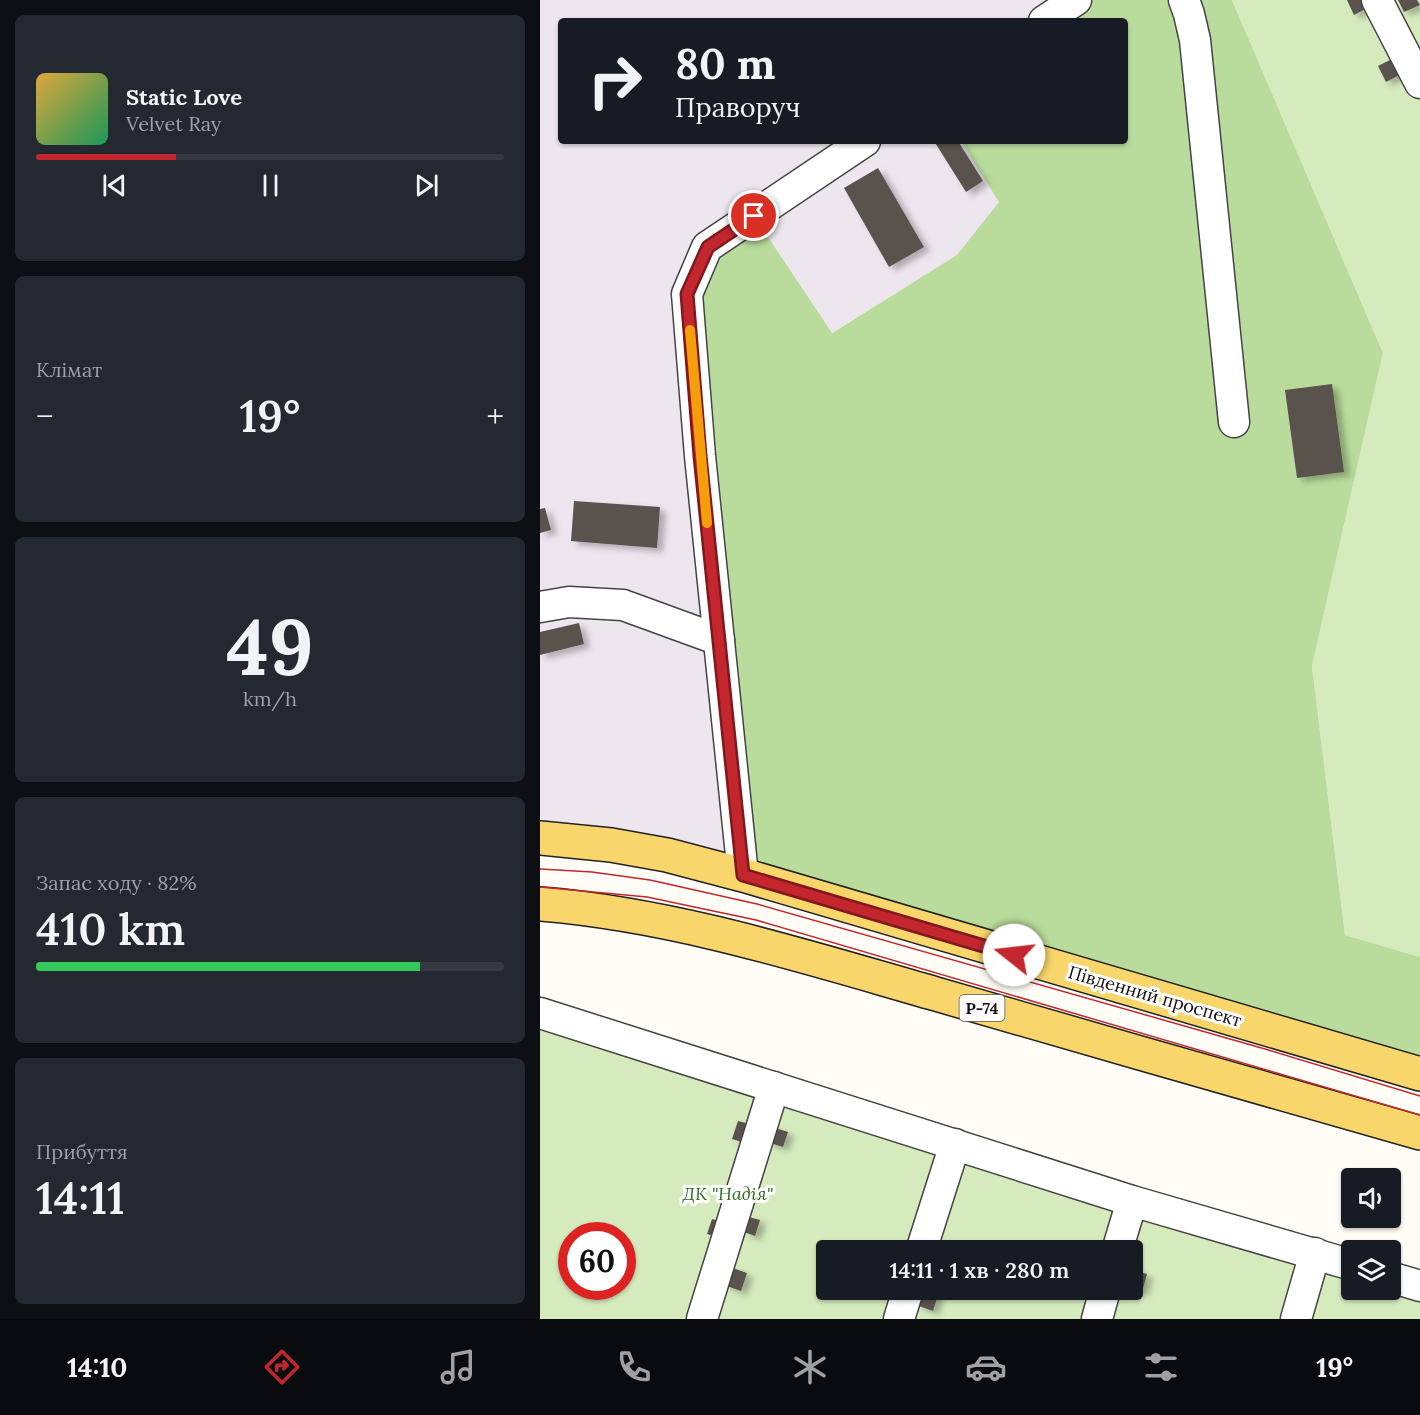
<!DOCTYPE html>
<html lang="uk">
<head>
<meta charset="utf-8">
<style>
	:root { --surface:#171b24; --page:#242831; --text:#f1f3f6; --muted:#9ea1a6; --line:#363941; --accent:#c4262e }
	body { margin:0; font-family:Lora,serif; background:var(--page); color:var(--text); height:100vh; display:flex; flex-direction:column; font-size:22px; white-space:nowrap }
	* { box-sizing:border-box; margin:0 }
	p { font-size:20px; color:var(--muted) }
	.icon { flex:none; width:33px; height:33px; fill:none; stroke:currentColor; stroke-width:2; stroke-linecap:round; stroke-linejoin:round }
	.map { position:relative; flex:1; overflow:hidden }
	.drawer { display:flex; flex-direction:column; gap:15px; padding:15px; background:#0d0f14; width:540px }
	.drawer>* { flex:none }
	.top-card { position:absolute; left:18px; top:18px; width:570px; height:126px; border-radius:6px; box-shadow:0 2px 4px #0004; background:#171b24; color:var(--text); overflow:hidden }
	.buttons { position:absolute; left:801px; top:1168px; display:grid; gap:12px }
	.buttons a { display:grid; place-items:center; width:60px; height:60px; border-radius:6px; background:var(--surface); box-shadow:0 2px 4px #0004; font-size:30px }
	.speed { position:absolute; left:18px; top:1222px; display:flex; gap:12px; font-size:30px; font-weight:700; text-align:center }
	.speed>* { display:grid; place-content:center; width:78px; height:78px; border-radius:50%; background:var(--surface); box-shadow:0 2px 4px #0004; line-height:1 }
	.speed .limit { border:9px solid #d22; background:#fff; color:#111 }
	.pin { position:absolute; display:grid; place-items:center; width:51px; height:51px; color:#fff; margin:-26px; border:3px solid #fff; border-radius:50%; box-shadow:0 2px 6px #0007 }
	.me { position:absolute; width:66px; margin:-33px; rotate:286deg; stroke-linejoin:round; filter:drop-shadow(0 0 4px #0008) }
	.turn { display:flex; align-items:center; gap:21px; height:126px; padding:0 18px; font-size:27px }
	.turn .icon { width:78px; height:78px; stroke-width:2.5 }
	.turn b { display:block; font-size:42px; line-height:51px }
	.big { font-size:45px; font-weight:600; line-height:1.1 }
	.drawer .tile { flex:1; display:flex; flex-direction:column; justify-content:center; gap:9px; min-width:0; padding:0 21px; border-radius:9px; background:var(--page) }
	.drawer .dial { align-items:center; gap:0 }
	.dial b { font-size:78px; line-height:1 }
	.song { display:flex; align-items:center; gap:18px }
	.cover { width:72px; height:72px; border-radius:9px; background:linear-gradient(135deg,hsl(40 70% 55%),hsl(150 70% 35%)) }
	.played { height:6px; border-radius:3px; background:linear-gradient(90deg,var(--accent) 30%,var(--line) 30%) }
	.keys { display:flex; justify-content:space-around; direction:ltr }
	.heat { display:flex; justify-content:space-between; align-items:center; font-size:33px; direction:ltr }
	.charge { height:9px; border-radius:4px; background:linear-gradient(90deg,#34c759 82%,var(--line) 0) }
	.trip { position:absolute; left:276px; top:1240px; width:327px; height:60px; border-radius:6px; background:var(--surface); box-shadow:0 2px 4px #0004; font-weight:600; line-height:60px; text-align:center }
	.tabs { display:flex; height:96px; justify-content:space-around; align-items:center; background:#090b0e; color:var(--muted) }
	.tabs .icon { width:42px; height:42px }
	.tabs .current { color:var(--accent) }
	.tabs b { font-size:27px; color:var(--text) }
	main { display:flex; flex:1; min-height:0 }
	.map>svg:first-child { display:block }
	.industrial { fill:#eee6ef }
	.green { fill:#d5ebbd; fill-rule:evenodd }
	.forest { fill:#b9dc9c }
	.building { fill:#5a524d; filter:url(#shadow) }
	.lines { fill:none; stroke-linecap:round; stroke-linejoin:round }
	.minor-casing { stroke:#444; stroke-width:33 }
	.major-casing { stroke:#222; stroke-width:36 }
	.minor { stroke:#fff; stroke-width:30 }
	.major { stroke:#f9d66b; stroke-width:33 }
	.tram { stroke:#c4262e; stroke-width:1.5 }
	.route-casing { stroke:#7f191e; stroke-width:15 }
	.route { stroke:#c4262e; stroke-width:10 }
	.slow { stroke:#f59e0b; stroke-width:10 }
	.labels { text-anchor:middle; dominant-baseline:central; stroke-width:6; stroke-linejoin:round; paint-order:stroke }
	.shield { fill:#fff; stroke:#585858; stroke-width:1.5 }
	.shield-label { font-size:16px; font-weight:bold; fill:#111 }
	.street-label { font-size:18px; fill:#111; stroke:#fff }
	.park-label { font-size:18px; font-style:italic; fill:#2f6b1f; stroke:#fff }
</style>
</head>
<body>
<main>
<section class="drawer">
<div class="tile">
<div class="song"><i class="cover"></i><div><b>Static Love</b><p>Velvet Ray</p></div></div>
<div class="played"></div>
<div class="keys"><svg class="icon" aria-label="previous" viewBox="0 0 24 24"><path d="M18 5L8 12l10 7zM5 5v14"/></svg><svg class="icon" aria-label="pause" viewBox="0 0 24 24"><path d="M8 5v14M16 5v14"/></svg><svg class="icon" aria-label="next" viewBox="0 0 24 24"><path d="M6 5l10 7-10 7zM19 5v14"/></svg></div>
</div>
<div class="tile"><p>Клімат</p>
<div class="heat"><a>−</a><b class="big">19°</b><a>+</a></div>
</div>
<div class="tile dial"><b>49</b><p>km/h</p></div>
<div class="tile"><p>Запас ходу · 82%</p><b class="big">410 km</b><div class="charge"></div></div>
<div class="tile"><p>Прибуття</p><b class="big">14:11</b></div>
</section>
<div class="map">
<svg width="880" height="1319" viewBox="0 0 880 1319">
	<defs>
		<filter id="shadow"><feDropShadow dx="6" dy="4" stdDeviation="3" flood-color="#0004"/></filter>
	</defs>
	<rect width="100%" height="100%" fill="#fffdf5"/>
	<path class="industrial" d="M0 0H536L504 21H21V141H421L460 202 418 255 291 333 214 216 203 875 0 838Z"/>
	<g class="green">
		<path d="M692 0H880V957L805 935 772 666 843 353Z"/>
		<path d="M0 1014 811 1265 812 1290H850L880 1286V1319H0ZM32 1236H82V1287H32ZM286 1251H592V1290H286Z"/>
	</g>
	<path class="forest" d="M536 0H692L843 353 772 666 805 935 880 957V1074L203 875 153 360 167 247 214 216 292 333 417 255 459 202 421 141H585V21H504Z"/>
	<g class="building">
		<path d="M807 0H823L827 8 814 15Z"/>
		<path d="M858 0H877L880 5 864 12Z"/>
		<path d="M858 56 865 72 846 82 838 66Z"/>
		<path d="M394 141H418L443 181 426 192Z"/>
		<path d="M338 168 384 247 349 267 304 188Z"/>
		<path d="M792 384 804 472 757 478 745 390Z"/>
		<path d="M34 501 120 507 117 548 31 541Z"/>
		<path d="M5 508 11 530 0 533V509Z"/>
		<path d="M39 623 44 644 0 655V632Z"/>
		<path d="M198 1121 214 1125 208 1144 192 1139Z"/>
		<path d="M232 1127 248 1132 243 1147 227 1142Z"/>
		<path d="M209 1217 220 1220 215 1236 204 1232Z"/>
		<path d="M172 1219 185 1223 180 1238 167 1234Z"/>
		<path d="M190 1267 207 1273 201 1291 184 1285Z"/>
		<path d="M592 1270 607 1274 602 1292 592 1289Z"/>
		<path d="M382 1290 398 1295 393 1311 376 1305Z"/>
	</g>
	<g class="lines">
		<defs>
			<g id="minor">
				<path d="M644 0 649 14 655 40 694 422"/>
				<path d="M837 0 880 83"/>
				<path d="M504 21 536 0"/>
				<path d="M0 607 29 602 83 605 179 640"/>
				<path d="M203 875 160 456 147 294 167 247 325 141"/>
				<path d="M0 1013 592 1201 812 1265"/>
				<path d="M381 1251 415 1144"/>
				<path d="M577 1251 592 1201"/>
				<path d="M850 1277 880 1286"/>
				<path d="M162 1319 234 1087"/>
				<path d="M359 1319 368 1290"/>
				<path d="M557 1319 565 1290"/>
				<path d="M756 1319 775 1253"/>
			</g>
			<g id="major">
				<path d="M0 838 71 845 127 855 203 875 880 1074"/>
				<path d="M0 904C136 915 266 957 396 994 557 1041 719 1087 880 1133"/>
			</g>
		</defs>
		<use href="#minor" class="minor-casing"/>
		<use href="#major" class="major-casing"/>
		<use href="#minor" class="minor"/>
		<use href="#major" class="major"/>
		<g class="tram">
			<path d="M0 869 52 872 110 880 217 904 725 1049 880 1096"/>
			<path d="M0 887 107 897 216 920 880 1115"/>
		</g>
	</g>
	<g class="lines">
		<defs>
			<path id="route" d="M214 216 168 247 147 294 160 456 203 875 474 955"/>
		</defs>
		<use href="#route" class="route-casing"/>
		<use href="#route" class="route"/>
		<path class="slow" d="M150 330 167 523"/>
	</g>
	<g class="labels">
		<rect class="shield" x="419.5" y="995" width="45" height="26" rx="4.5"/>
		<g class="shield-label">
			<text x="442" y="1008">Р-74</text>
		</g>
		<g class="street-label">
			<text transform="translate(615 996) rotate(16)">Південний проспект</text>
		</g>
		<g class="park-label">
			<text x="188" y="1193">ДК "Надія"</text>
		</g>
	</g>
</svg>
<div class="buttons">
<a><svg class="icon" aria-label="sound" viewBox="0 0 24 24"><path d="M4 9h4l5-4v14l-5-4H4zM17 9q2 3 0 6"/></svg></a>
<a><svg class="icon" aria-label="layers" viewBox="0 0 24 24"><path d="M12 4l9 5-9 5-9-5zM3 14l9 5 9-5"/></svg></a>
</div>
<div class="speed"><div class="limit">60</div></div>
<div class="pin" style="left:214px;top:216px;background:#d93025"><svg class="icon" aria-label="arrive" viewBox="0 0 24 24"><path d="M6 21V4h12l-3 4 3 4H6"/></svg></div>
<svg class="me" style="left:474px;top:955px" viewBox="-20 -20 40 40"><circle r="19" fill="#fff"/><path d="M0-13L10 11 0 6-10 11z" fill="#c4262e"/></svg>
<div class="trip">14:11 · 1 хв · 280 m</div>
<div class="top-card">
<div class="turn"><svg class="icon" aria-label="right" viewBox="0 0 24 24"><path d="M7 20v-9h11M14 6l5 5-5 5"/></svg><div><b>80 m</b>Праворуч</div></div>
</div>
</div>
</main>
<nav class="tabs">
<b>14:10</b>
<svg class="icon current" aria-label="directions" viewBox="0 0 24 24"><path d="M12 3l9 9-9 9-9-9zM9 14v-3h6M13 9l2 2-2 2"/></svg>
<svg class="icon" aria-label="music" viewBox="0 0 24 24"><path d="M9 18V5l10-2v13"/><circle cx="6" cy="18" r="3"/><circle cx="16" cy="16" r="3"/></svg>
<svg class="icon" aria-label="phone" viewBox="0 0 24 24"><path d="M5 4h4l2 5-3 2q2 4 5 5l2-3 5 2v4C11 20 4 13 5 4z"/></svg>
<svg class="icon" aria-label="climate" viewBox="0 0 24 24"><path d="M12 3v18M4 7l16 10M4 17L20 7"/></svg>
<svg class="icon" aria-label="car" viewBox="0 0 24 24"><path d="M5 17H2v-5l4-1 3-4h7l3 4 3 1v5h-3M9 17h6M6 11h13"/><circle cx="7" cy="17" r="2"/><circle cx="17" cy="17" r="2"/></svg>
<svg class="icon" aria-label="filters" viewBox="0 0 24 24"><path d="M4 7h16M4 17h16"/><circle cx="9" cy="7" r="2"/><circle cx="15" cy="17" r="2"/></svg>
<b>19°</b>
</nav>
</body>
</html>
